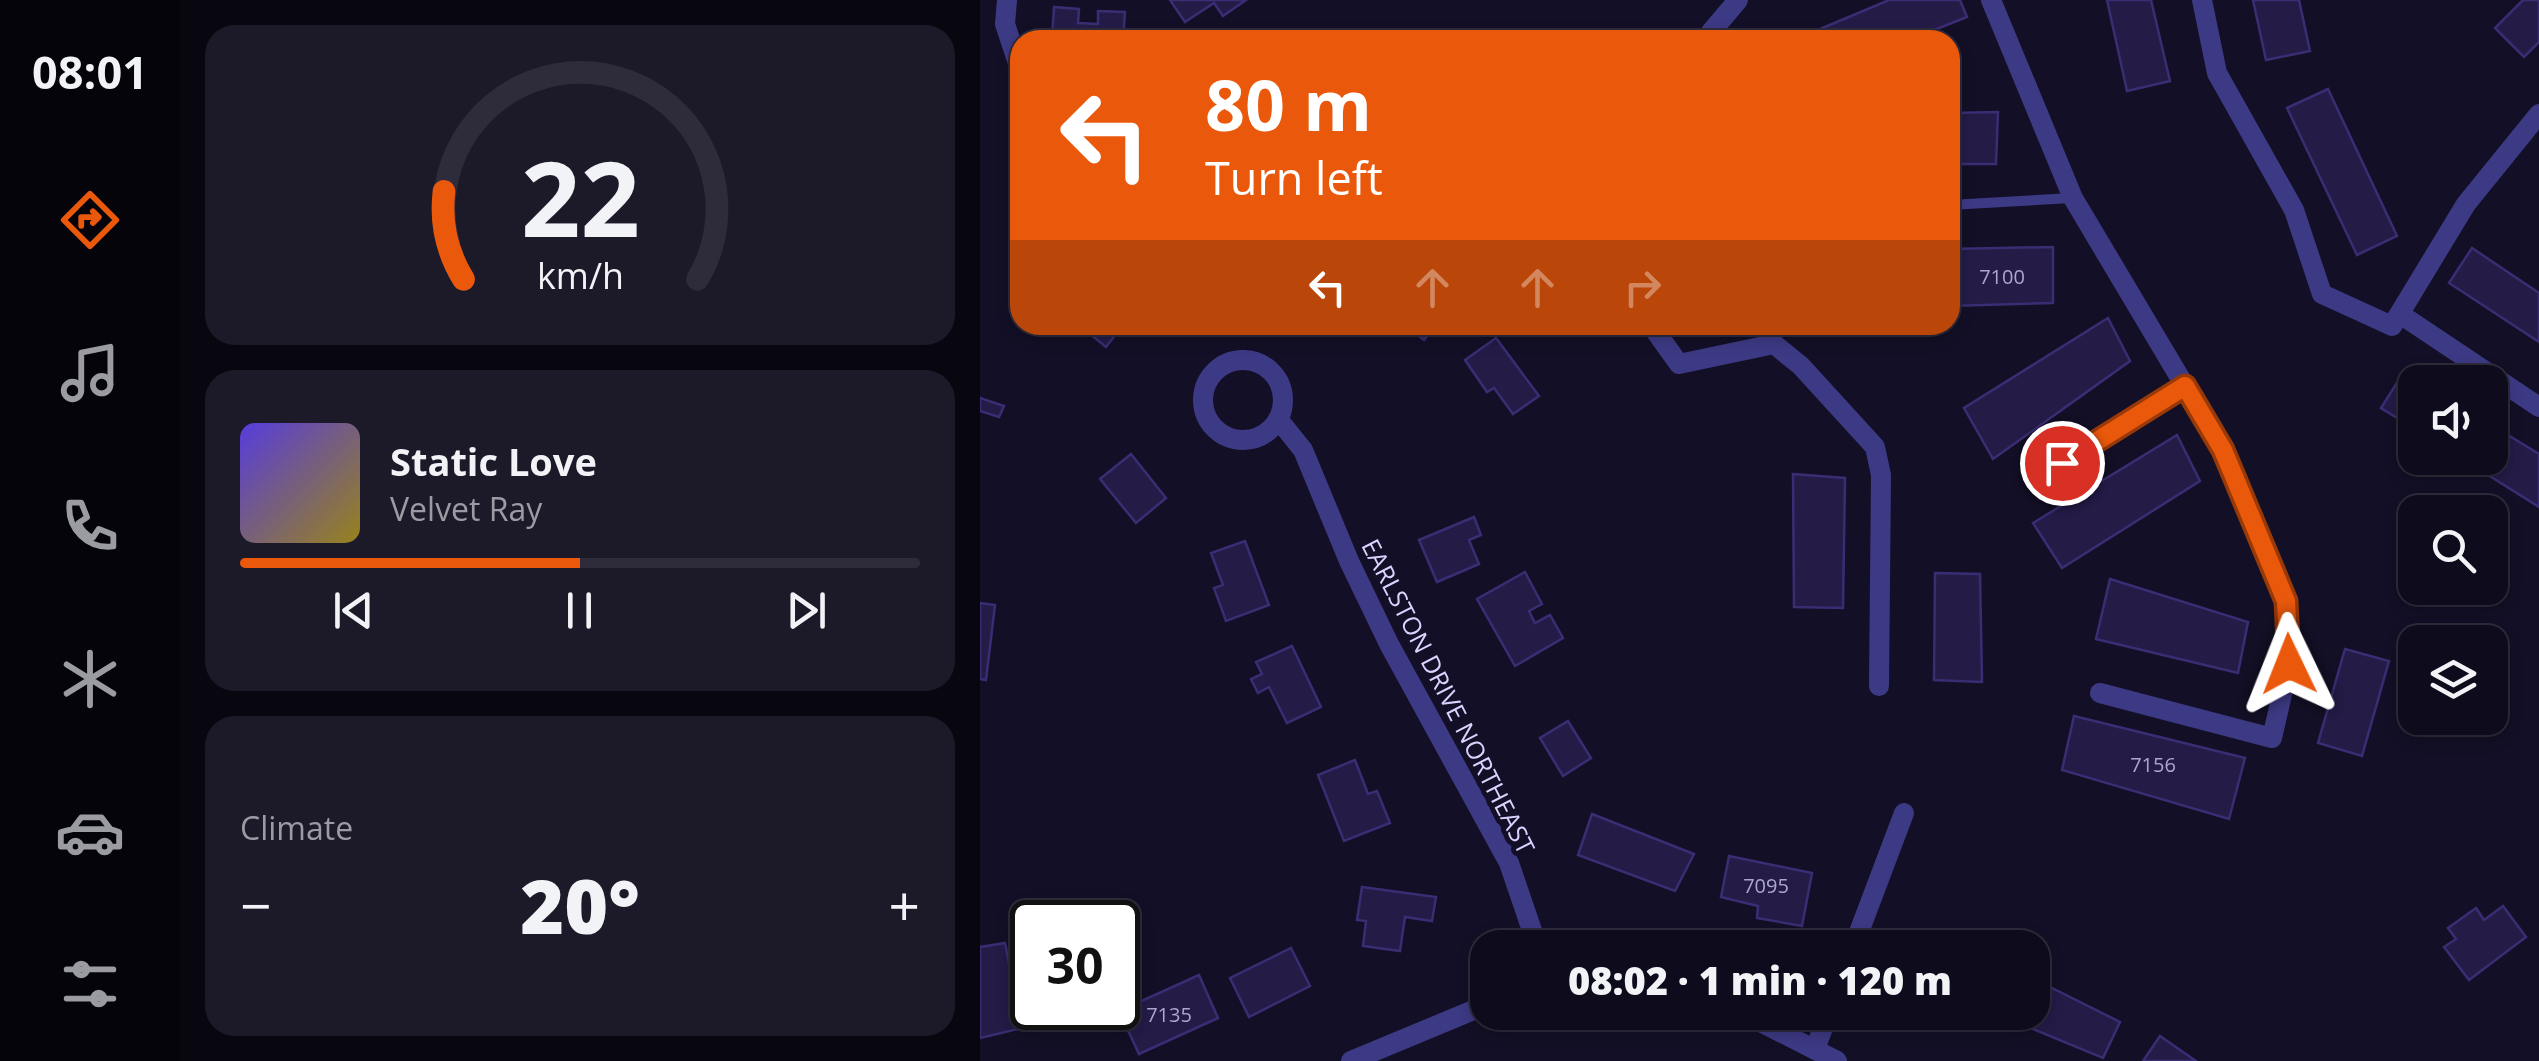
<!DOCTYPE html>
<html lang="en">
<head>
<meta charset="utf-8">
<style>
	:root { --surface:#0e0b1c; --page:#1c1929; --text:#f1f3f6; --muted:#9b9ba3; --line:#2e2b3b; --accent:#ea580c }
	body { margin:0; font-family:"Open Sans",sans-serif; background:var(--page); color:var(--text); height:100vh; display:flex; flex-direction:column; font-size:38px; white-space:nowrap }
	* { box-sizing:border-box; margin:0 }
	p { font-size:32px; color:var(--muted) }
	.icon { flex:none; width:55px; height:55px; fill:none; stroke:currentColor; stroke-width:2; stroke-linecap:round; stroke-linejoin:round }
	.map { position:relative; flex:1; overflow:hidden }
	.details { display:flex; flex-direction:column; gap:25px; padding:25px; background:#08060f; width:800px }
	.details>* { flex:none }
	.guide { position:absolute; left:30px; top:30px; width:950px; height:305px; border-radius:30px; box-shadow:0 5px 15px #0003,0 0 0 2px var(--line); background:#ea580c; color:#fff; overflow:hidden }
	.controls { position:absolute; left:1418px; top:365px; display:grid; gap:20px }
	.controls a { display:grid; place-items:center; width:110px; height:110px; border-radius:20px; background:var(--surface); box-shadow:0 5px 15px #0003,0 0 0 2px var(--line); font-size:50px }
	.speed { position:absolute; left:30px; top:900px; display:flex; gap:20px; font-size:50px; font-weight:700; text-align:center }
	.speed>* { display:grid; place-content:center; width:130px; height:130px; border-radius:50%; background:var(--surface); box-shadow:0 5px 15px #0003,0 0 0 2px var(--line); line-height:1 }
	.speed .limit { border:5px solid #111; border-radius:15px; background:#fff; color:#111 }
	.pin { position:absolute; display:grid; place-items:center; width:85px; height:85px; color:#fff; margin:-42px; border:5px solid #fff; border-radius:50%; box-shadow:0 2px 10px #0007 }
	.me { position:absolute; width:110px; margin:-55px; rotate:358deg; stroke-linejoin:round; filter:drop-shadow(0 0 8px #0008) }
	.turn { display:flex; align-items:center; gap:35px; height:210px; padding:0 30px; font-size:45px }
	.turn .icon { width:130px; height:130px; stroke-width:2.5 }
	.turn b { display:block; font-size:70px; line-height:85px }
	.lanes { display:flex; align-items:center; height:95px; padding:0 30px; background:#0003; justify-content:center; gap:50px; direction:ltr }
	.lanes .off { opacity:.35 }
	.big { font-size:75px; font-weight:800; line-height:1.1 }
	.details .card { flex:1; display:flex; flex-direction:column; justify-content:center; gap:15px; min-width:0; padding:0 35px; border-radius:30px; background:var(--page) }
	.details .dial { align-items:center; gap:0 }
	.dial svg { height:260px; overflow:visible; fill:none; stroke:var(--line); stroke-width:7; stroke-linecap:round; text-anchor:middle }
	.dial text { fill:var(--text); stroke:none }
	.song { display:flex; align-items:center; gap:30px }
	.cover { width:120px; height:120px; border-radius:15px; background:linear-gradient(135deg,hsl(250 70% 55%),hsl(50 70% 35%)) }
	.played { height:10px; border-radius:5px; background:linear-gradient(90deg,var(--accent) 50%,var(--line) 50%) }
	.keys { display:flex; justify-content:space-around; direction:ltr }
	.heat { display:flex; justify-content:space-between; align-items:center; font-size:55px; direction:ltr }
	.trip { position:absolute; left:490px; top:930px; width:580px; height:100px; border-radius:30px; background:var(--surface); box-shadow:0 5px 15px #0003,0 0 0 2px var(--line); font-weight:800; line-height:100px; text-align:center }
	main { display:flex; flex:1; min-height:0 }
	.tabs { display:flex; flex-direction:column; width:180px; justify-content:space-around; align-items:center; background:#06040b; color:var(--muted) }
	.tabs .icon { width:70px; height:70px }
	.tabs .on { color:var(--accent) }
	.tabs b { font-size:45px; color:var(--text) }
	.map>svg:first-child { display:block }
	.building { fill:#241b47; stroke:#3b2d73; stroke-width:2.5 }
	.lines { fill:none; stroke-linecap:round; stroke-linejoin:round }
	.lane { stroke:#3d3a85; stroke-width:10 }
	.street { stroke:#3d3a85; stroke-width:20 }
	.route-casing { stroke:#983908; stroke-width:25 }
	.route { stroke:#ea580c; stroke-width:18 }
	.labels { text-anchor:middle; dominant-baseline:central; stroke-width:10; stroke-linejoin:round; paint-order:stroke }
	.number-label { font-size:20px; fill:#aca6d1 }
	.street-label { font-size:25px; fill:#d9d4ff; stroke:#130f26 }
</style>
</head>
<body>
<main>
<nav class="tabs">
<b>08:01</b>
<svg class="icon on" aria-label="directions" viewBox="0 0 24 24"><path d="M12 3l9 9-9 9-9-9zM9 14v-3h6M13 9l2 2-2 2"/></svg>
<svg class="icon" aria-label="music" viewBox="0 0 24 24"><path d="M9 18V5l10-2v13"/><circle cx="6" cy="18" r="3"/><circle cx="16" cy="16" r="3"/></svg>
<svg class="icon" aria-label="phone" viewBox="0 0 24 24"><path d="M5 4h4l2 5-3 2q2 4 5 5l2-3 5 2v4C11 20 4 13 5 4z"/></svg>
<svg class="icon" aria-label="climate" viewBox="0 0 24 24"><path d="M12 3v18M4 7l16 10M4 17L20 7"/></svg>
<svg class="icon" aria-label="car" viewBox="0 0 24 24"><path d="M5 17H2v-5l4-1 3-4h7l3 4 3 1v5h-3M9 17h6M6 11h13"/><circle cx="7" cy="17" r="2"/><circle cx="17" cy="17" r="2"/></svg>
<svg class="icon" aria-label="filters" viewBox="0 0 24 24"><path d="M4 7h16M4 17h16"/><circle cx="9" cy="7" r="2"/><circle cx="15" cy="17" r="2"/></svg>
</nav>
<section class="details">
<div class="card dial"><svg viewBox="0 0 100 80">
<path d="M14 69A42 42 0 1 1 86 69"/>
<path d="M14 69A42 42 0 0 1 8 42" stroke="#ea580c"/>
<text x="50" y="56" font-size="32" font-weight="700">22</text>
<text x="50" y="72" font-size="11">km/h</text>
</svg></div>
<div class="card">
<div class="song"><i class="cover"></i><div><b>Static Love</b><p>Velvet Ray</p></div></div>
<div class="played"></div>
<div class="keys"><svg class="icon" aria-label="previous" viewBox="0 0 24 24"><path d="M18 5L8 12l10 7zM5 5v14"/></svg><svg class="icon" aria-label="pause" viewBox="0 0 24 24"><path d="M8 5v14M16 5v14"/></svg><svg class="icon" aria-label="next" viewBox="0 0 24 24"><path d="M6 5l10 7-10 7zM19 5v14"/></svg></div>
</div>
<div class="card"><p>Climate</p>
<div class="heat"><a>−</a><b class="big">20°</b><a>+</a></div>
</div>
</section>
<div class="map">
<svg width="1559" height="1061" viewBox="0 0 1559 1061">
	<rect width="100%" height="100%" fill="#130f26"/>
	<g class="building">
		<path d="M190 0H266L243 16 234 3 205 22Z"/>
		<path d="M909 0H980L987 17 929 40H814Z"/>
		<path d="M1127 0H1171L1190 81 1147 91Z"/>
		<path d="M1273 0H1319L1330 51 1286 60Z"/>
		<path d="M1543 0H1559V42L1544 57 1515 28Z"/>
		<path d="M74 7 99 9 98 23 118 24V11L145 12 143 40 72 38Z"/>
		<path d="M1348 89 1417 236 1377 255 1307 108Z"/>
		<path d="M1018 112 1016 164H970V113Z"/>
		<path d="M1073 247V303L970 306V249Z"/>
		<path d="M1492 248 1559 293V342L1469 283Z"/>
		<path d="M1128 318 1150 361 1013 459 984 408Z"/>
		<path d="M99 325H143L126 347Z"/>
		<path d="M425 325H456L444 340Z"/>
		<path d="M516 338 559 396 533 414 514 388 507 392 485 360Z"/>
		<path d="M1425 370 1445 382H1435V429L1401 408Z"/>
		<path d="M0 398 24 406 19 417 0 411Z"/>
		<path d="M1510 424 1559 454V507L1481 458H1510Z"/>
		<path d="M1197 435 1220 481 1082 568 1053 523Z"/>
		<path d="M151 454 186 498 156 523 120 479Z"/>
		<path d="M813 474 865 478 863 608 814 607Z"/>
		<path d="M494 517 501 535 489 540 499 564 457 582 439 540Z"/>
		<path d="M265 541 289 605 246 621 234 588 243 585 231 553Z"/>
		<path d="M545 572 562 604 549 611 555 623 570 615 583 638 535 666 497 599Z"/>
		<path d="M955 573 1000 574 1002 682 954 680Z"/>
		<path d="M1130 579 1268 622 1258 673 1116 639Z"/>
		<path d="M0 603 15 605 6 680 0 679Z"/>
		<path d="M312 646 341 707 307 723 289 687 278 693 271 679 282 674 276 662Z"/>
		<path d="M1365 649 1409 661 1382 756 1338 743Z"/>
		<path d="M1094 716 1265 758 1249 819 1082 770Z"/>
		<path d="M588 721 611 758 583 776 560 738Z"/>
		<path d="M375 760 388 794 397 791 410 823 364 841 338 775Z"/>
		<path d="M612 814 714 854 695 891 598 855Z"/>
		<path d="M749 856 832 873 822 926 777 918 778 906 741 897Z"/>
		<path d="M382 887 456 897 452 921 425 917 420 951 383 946 386 921 377 920Z"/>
		<path d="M1523 906 1546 937 1489 980 1464 947 1476 939 1468 928 1496 908 1504 920Z"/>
		<path d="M25 943 42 1028 0 1038V947Z"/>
		<path d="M311 948 330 986 269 1017 250 978Z"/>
		<path d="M219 975 238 1018 159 1054 139 1011Z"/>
		<path d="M1060 982 1140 1022 1123 1058 1041 1024 1046 1012H1052V998Z"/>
		<path d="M1180 1036 1216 1061H1163Z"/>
	</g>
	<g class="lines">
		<g class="lane">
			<path d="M970 205 1092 198"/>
			<path d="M1052 482 1205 386"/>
		</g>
		<g class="street">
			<path d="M27 0 25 24 40 69"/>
			<path d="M1011 0 1093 198 1243 450 1306 601 1309 664 1292 738 1120 693"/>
			<path d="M1222 0 1237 73 1314 210 1342 294 1412 326 1486 204 1559 114"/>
			<path d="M730 40 731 32 758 0"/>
			<path d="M1420 314 1559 407"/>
			<path d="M677 325 676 332 699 364 794 344"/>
			<path d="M784 325 794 344 821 366 895 447 901 475 899 686"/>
			<circle cx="263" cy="400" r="40"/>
			<path d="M298 419 323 450 369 561 409 644 529 863 558 948"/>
			<path d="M873 948 924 813"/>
			<path d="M761 1012 857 1061"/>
			<path d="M835 1049 849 1012"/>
			<path d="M371 1061 508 1004"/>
		</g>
	</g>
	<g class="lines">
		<defs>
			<path id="route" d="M1082 463 1205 386 1243 450 1306 601 1309 664"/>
		</defs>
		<use href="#route" class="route-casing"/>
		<use href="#route" class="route"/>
	</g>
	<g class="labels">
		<g class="number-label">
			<text x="1022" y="276">7100</text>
			<text x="1173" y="764">7156</text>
			<text x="786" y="885">7095</text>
			<text x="189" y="1014">7135</text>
		</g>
		<g class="street-label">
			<text transform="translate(469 696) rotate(63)">EARLSTON DRIVE NORTHEAST</text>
		</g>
	</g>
</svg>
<div class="controls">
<a><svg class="icon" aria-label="sound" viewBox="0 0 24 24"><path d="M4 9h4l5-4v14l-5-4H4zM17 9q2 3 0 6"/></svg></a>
<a><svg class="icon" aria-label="search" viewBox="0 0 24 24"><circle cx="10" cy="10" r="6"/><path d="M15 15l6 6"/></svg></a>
<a><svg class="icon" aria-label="layers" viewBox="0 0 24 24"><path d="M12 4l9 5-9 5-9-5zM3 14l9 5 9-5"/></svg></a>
</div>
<div class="speed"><div class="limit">30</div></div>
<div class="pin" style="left:1082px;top:463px;background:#d93025"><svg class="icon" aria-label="arrive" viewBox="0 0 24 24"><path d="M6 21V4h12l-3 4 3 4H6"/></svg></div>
<svg class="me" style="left:1309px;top:664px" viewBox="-20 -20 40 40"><path d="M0-17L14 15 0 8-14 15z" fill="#ea580c" stroke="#fff" stroke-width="4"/></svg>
<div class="trip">08:02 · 1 min · 120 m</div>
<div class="guide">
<div class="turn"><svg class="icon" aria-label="left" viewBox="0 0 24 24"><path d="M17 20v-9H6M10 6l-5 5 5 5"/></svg><div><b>80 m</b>Turn left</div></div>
<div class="lanes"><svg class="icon" aria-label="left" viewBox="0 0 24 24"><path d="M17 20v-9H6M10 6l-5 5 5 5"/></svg><svg class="icon off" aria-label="ahead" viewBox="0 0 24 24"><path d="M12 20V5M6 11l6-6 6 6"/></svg><svg class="icon off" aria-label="ahead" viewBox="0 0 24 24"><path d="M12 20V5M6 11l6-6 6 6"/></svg><svg class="icon off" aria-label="right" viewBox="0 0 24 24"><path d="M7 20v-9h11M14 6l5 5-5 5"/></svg></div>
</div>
</div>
</main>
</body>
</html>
